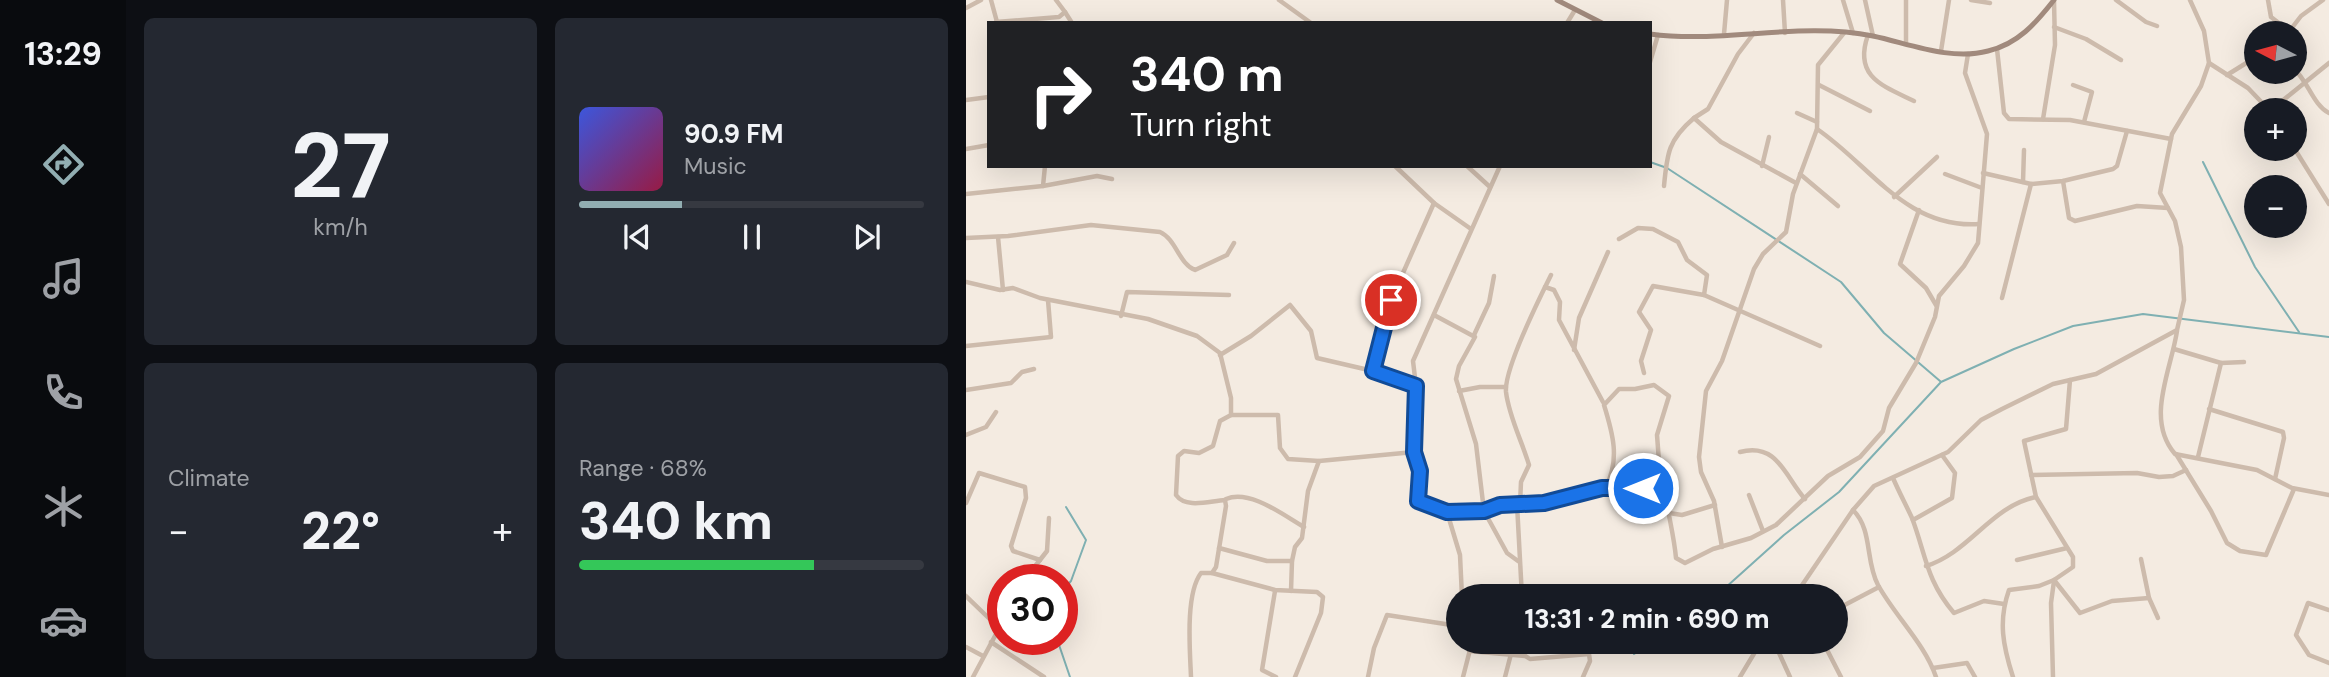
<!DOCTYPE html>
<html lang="en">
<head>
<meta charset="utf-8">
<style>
	:root { --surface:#171b24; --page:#242831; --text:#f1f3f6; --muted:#9ea1a6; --line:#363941; --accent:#92aeb2 }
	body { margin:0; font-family:"DM Sans",sans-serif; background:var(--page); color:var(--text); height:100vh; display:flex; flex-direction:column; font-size:26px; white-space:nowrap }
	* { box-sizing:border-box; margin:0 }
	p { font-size:23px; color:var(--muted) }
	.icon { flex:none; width:38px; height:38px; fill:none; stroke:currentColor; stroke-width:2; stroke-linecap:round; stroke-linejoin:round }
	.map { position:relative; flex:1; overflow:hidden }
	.side { display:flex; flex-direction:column; gap:18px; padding:18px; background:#0d0f14; width:840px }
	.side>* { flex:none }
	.hud { position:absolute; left:21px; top:21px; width:665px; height:147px; border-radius:0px; box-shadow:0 7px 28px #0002; background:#202124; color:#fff; overflow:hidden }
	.needle { width:46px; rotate:276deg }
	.tools { position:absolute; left:1278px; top:21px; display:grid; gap:14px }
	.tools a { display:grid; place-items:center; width:63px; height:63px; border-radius:50%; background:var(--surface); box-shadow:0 7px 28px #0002; font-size:35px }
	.speed { position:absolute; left:21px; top:564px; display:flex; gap:14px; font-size:35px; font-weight:700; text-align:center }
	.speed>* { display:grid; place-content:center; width:91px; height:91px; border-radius:50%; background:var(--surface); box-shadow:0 7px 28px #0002; line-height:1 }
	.speed .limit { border:10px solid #d22; background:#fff; color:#111 }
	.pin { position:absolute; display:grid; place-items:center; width:60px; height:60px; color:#fff; margin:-30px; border:4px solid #fff; border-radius:50%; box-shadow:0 2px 7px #0007 }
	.me { position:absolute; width:77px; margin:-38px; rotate:270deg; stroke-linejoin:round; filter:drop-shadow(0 0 5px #0008) }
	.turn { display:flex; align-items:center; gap:24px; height:147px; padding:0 28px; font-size:32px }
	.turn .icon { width:91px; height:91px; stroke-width:2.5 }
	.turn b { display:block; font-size:49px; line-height:60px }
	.big { font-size:52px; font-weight:800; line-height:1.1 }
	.side .card { flex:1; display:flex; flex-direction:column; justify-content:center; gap:10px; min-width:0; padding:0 24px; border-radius:10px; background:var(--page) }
	.side .dial { align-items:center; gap:0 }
	.dial b { font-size:91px; line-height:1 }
	.song { display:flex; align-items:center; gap:21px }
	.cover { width:84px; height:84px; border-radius:10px; background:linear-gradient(135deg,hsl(230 70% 55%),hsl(340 70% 35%)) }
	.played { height:7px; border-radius:4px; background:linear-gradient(90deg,var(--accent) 30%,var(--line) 30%) }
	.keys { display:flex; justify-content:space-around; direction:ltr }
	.heat { display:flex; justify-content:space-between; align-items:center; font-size:38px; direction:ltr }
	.charge { height:10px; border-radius:5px; background:linear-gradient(90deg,#34c759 68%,var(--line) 0) }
	.side .tiles { flex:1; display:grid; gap:18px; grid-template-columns:repeat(2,1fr) }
	.trip { position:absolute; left:480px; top:584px; width:402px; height:70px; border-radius:35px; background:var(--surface); box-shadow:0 7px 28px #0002; font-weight:800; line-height:70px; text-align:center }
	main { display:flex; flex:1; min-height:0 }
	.tab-bar { display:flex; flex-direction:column; width:126px; justify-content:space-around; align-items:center; background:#090b0e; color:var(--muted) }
	.tab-bar .icon { width:49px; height:49px }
	.tab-bar .current { color:var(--accent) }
	.tab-bar b { font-size:32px; color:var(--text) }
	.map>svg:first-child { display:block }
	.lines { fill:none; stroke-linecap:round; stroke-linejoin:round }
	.stream { stroke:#7fb0b2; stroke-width:2 }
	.street { stroke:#cdbbac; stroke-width:4.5 }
	.secondary { stroke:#a18a7d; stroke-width:5 }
	.route-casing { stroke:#114b97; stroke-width:18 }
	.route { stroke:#1a73e8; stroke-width:12 }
</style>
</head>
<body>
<main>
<nav class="tab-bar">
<b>13:29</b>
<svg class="icon current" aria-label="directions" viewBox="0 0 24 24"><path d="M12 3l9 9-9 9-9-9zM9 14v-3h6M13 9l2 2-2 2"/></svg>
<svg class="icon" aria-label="music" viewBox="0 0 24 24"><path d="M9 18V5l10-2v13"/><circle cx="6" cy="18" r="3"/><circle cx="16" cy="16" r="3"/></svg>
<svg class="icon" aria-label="phone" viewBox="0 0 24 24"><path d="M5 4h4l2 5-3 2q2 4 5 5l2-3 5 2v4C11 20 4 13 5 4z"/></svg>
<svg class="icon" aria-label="climate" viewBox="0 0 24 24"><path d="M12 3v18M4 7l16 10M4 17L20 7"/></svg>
<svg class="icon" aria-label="car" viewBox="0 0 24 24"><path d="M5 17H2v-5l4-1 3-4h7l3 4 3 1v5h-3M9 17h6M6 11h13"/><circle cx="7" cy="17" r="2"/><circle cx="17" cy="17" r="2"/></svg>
</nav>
<section class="side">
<div class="tiles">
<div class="card dial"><b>27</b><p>km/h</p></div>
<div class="card">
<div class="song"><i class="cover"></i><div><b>90.9 FM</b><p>Music</p></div></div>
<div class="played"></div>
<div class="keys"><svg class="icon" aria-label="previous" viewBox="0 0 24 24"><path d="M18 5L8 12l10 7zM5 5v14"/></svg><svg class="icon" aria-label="pause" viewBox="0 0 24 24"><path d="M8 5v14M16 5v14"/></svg><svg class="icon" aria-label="next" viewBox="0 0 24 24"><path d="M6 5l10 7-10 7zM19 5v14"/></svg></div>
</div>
<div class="card"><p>Climate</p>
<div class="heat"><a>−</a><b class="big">22°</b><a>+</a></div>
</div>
<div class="card"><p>Range · 68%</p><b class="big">340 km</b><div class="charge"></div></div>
</div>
</section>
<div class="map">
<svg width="1363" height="677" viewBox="0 0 1363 677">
	<rect width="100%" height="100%" fill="#f4ebe1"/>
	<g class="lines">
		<g class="stream">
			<path d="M684 162 701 168 875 282 918 333 974 381"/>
			<path d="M1237 162 1289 267 1333 332"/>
			<path d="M96 591 105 581 120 540 100 507"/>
			<path d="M749 597 818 535 873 492 975 382 1048 349 1107 326 1177 314 1363 337"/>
			<path d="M91 639 104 677"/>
			<path d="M668 654 687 642"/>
		</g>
		<g class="street">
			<path d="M25 0 31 22"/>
			<path d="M313 0 345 23"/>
			<path d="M817 0 819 33"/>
			<path d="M877 0 887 33"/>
			<path d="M899 0 907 36"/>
			<path d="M1005 0 1024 3"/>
			<path d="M1150 0 1180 22 1191 26"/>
			<path d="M1302 0 1305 17 1323 31"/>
			<path d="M0 8 15 0"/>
			<path d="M99 12 106 23"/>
			<path d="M30 22 93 17 99 12 90 0"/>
			<path d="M601 23 609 10"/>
			<path d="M1088 27 1120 39 1155 60"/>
			<path d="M788 33 772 54 742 109 728 118 755 142 830 183"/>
			<path d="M1322 33 1335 16 1357 0"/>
			<path d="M758 34 761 0"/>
			<path d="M902 35C887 77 917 86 948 101"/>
			<path d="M940 44V0"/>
			<path d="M1031 49 1038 113 1043 119 1104 120 1205 139"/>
			<path d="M975 51 983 0"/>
			<path d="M684 62 692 35"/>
			<path d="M1243 63 1282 88 1303 110"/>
			<path d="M1328 69C1342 81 1347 105 1363 113"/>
			<path d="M1261 75 1290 57"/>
			<path d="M853 85 904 111"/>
			<path d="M1107 85 1126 92 1118 122"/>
			<path d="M0 100 23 97"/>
			<path d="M1305 110 1363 63"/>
			<path d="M831 113 851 122"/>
			<path d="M1077 119 1089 45 1088 1"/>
			<path d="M851 129C904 165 940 229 1013 224"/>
			<path d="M1328 148 1363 204"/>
			<path d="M0 149 23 145"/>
			<path d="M429 166 468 203 505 229"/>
			<path d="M501 166 524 187"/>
			<path d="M534 166 447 361 450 386 448 452 454 471 452 501 481 512 518 511 541 553 552 561"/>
			<path d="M796 166 803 137"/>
			<path d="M1017 173 1065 184 1097 181 1147 169 1151 166 1161 131"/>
			<path d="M834 174 872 206"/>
			<path d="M979 174 1016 188"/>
			<path d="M1097 181 1103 218 1109 221 1171 206 1202 208"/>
			<path d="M1057 182 1058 150"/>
			<path d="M77 186 79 166"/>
			<path d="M698 186C701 154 702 140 728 118"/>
			<path d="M0 194 77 186 131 176 146 179"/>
			<path d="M928 197 971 157"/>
			<path d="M953 210 934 264 960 288 970 305"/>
			<path d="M32 237 37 290"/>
			<path d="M0 238 42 236 125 225 194 232C210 239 213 264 229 270L261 255 268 243"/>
			<path d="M653 239 672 228 687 229 712 242 721 260 741 275 738 295 687 286 673 312 685 330 675 361 678 373"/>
			<path d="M0 282 34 290 47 288 74 298 182 319 231 336 254 353 265 398V415L254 421 247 446 233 453 218 451 212 456 210 495C220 509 243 501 259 500L260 506 250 567 246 573H235C219 594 224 651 225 677"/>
			<path d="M579 287 588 290 594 302 593 320 637 402"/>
			<path d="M738 295 854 346"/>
			<path d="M1036 298 1065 184"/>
			<path d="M468 315 509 337 493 366 490 379 510 444 518 511 534 505 578 503 640 487C654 459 647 434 638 405L653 389H669L688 385 703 396 691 435 695 488 640 487"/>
			<path d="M155 316 161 292 263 295"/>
			<path d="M1211 331C1205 371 1179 419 1209 454L1291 470 1326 488 1363 495"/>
			<path d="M508 335 523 303 528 276"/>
			<path d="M0 346 85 337 82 300"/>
			<path d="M1208 349 1255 363 1232 457"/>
			<path d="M608 350 613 318 642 252"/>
			<path d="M254 355 285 336 324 305 345 331 351 358 407 371"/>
			<path d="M1255 363 1278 362"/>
			<path d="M450 386 407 371 425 300 468 203"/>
			<path d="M0 390 45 383 56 372 68 369"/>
			<path d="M493 391 514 387H540"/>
			<path d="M1243 409 1317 432 1318 438 1309 479"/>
			<path d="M265 415H312L314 448 322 459 353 461 448 452"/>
			<path d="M0 435 20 427 30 412"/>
			<path d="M774 452C812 442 819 477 839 499"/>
			<path d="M1210 454 1245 511 1261 543 1274 551 1300 555 1328 489"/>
			<path d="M1065 475 1171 473 1193 477 1207 476 1220 470"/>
			<path d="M927 478C933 492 940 505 946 518 960 555 960 580 988 613L1018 601 1038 604"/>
			<path d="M695 488C700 493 709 546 710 558L719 563 747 549 785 538 810 525 862 476 894 457 917 431 923 408 950 363 969 317 973 296 998 266 1012 243 1021 134 999 73 1002 54"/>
			<path d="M783 495 797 531"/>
			<path d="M260 499C284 489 317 515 338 527"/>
			<path d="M0 503 13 473 59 487 60 498 45 546 47 551 74 560"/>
			<path d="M551 504 556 597"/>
			<path d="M554 504 555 482 563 465C556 441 543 417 540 392 538 370 574 297 585 275"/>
			<path d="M887 510C907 530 899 561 912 585 929 616 959 644 970 677"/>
			<path d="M481 512 494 555 496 597"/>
			<path d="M703 513 716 515 749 505"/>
			<path d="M947 520 986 498 989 473 976 455"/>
			<path d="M756 547 748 501 735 472 733 457 740 391 756 361 788 269 797 254 820 232 827 194 851 129 852 65 878 33"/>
			<path d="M253 548 301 561H326"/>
			<path d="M1175 559 1183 598 1192 618"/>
			<path d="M1051 560 1101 548"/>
			<path d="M960 566C1003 553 1025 506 1070 497"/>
			<path d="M246 573 309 590 351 592 357 597 355 613 329 677"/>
			<path d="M59 579 81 551 83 518"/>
			<path d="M1088 580 1114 613 1146 601 1183 598"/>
			<path d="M309 591 296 670 310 677"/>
			<path d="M325 591 326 561 329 547 336 538 342 491 353 461"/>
			<path d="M0 596 33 628"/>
			<path d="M828 597 887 510 908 486 982 452 1015 420 1036 409 1087 384 1130 374 1211 330 1218 300 1215 247 1209 221 1194 193 1206 134 1235 86 1243 63 1238 31 1224 0"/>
			<path d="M871 609 913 587"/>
			<path d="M1363 610 1342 603 1330 635 1343 655 1363 663"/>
			<path d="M25 642 78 677"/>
			<path d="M557 642 558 655 564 659 623 654 624 661 617 677"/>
			<path d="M808 642 824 677"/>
			<path d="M857 642 875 677"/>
			<path d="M0 647 17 656"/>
			<path d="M503 651 559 656"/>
			<path d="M967 668 1001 663 1009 677"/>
			<path d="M7 677 37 621"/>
			<path d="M402 677 408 648 421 615 492 626"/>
			<path d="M497 677 506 642"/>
			<path d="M539 677 545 654"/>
			<path d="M774 677 795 642"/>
			<path d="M1047 677C1037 646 1032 621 1043 590L1073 586 1088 580 1107 567V557L1070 497 1058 441 1100 429 1104 380"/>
			<path d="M1087 677 1085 603 1088 581"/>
		</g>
		<g class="secondary">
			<path d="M591 0 636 23"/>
			<path d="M684 34C758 44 834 21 907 36 944 44 985 61 1022 51 1052 44 1070 23 1088 0"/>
		</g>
	</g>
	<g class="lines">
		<defs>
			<path id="route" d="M425 300 407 371 450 386 448 452 454 471 452 501 481 512 518 511 534 505 578 503 636 488H677"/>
		</defs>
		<use href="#route" class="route-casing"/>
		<use href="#route" class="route"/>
	</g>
</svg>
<div class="tools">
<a><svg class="needle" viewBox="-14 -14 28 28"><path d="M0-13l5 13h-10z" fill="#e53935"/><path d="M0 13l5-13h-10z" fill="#9ea1a6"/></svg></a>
<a>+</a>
<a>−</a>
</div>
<div class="speed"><div class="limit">30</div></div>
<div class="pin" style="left:425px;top:300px;background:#d93025"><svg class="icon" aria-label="arrive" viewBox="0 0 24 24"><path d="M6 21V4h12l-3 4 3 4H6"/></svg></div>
<svg class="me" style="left:677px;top:488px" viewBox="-20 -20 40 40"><circle r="17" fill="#1a73e8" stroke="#fff" stroke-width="3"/><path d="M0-11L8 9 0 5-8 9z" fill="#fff"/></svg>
<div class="trip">13:31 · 2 min · 690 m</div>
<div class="hud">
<div class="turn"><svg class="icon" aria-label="right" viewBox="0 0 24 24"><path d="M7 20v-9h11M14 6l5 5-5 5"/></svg><div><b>340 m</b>Turn right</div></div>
</div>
</div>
</main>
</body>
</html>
